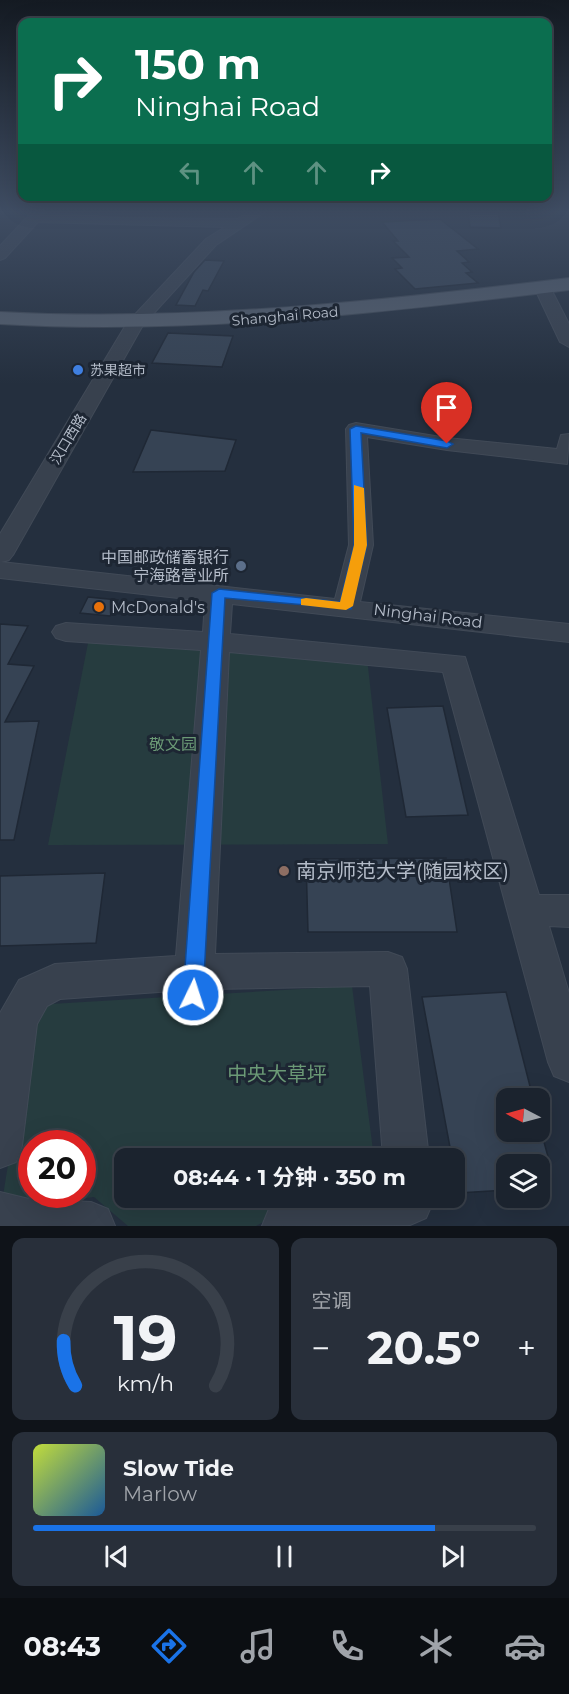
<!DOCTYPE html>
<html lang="zh">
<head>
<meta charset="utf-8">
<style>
	:root { --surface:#1b232e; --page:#282f3a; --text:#f1f3f6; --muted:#a0a4aa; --line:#39404a; --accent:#1a73e8 }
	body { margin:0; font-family:Montserrat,"Noto Sans SC",sans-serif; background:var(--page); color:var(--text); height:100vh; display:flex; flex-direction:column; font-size:22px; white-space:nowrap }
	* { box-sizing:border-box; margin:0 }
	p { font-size:20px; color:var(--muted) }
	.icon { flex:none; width:33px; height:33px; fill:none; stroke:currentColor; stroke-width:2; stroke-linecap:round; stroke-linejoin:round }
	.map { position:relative; height:1226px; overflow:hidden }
	.details { display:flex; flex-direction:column; gap:12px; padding:12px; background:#0f1319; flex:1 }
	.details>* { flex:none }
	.top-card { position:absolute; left:18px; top:18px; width:534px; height:183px; border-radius:12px; box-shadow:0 6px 24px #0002,0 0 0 2px var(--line); background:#0b6e4f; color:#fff; overflow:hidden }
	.needle { width:39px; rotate:276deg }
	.fabs { position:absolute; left:496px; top:1088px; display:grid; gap:12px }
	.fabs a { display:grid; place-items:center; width:54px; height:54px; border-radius:12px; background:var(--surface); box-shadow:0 6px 24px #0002,0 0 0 2px var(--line); font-size:30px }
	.speed { position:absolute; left:18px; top:1130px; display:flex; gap:12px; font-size:30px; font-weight:700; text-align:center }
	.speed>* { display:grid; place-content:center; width:78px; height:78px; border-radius:50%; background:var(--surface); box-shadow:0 6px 24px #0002,0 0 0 2px var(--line); line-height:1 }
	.speed .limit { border:9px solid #d22; background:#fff; color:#111 }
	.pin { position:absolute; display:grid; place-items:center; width:51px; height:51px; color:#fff; margin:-62px -26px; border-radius:50% 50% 50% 0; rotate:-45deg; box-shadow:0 0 6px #0007 }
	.pin .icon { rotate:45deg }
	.me { position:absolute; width:66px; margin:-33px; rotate:4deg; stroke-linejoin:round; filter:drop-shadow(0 0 4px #0008) }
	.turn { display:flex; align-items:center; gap:21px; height:126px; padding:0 18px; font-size:27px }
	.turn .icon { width:78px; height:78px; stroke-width:2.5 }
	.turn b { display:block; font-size:42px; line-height:51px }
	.lanes { display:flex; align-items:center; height:57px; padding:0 18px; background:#0003; justify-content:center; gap:30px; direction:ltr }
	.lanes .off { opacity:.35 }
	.big { font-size:45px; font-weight:700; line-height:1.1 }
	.details .card { flex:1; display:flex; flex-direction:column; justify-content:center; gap:9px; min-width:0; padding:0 21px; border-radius:12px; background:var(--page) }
	.details .dial { align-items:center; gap:0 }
	.dial svg { height:156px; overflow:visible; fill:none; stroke:var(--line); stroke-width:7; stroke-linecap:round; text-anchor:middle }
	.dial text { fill:var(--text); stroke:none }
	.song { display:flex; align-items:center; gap:18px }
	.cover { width:72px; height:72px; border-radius:9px; background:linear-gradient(135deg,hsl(70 70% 55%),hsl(210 70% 35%)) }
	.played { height:6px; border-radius:3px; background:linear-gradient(90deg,var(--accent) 80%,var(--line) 80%) }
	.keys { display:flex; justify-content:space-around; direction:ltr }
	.heat { display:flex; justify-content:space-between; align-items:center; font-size:33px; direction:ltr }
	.details .tiles { flex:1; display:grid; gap:12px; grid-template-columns:1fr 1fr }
	.card:last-child { grid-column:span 2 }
	.trip { position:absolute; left:114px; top:1148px; width:351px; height:60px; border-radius:12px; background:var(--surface); box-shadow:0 6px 24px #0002,0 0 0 2px var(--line); font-weight:700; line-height:60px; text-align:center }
	.tabs { display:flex; height:96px; justify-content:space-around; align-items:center; background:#0b0e12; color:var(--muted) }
	.tabs .icon { width:42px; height:42px }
	.tabs .on { color:var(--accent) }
	.tabs b { font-size:27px; color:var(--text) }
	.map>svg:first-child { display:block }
	.green { fill:#263c3f; fill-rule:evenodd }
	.building { fill:#364354; stroke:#1f2835; stroke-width:1.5 }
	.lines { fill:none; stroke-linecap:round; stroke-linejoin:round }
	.minor-casing { stroke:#414a57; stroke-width:2 }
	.major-casing { stroke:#414a57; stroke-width:2 }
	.minor { fill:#38414e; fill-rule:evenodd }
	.major { fill:#56606e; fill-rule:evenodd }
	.route { fill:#1a73e8; stroke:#114b97; stroke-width:1.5 }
	.slow { fill:#f59e0b }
	.shop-dot { fill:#3f7fe0; stroke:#1d2633; stroke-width:2 }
	.service-dot { fill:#5c6f8a; stroke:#1d2633; stroke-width:2 }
	.food-dot { fill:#e8710a; stroke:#1d2633; stroke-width:2 }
	.education-dot { fill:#8d6e63; stroke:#1d2633; stroke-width:2 }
	.labels { text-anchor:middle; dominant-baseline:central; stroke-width:6; stroke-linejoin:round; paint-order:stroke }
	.far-street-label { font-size:14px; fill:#b4bcc9; stroke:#1d2633 }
	.far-poi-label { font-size:14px; fill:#b4bcc9; stroke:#1d2633; text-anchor:start }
	.poi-label { font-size:16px; fill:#b4bcc9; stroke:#1d2633; text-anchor:end }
	.street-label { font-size:16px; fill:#b4bcc9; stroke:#1d2633 }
	.park-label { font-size:16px; fill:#6b9a76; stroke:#1d2633 }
	.near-poi-label { font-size:20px; fill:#b4bcc9; stroke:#1d2633; text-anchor:start }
	.near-park-label { font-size:20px; fill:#6b9a76; stroke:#1d2633 }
</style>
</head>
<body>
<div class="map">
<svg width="569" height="1226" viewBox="0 0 569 1226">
	<rect width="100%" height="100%" fill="#242f3e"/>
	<g class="green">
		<path d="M89 638 367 658 388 844 48 845Z"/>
		<path d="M352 986 374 1158H124V1197H308L256 1226H128L94 1197 1 1208 34 1005ZM32 1143H82V1194H32Z"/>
	</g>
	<g class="building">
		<path d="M468 212H498L501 228 470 227Z"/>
		<path d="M440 219 478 249 457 251 469 262 462 263 472 272 466 273 478 283 415 289 395 269 402 268 392 258 409 257 393 241H398L382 222Z"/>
		<path d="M205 260 224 261 208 291 203 290 195 306 176 305 194 272Z"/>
		<path d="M168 333 233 336 222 367 152 363Z"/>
		<path d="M151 430 236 440 225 471 133 472Z"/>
		<path d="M88 597 118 600 110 616 80 613Z"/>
		<path d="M0 624 28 626 8 664 34 666 5 722 39 721 14 840H0Z"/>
		<path d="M443 706 468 815 406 817 387 708Z"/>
		<path d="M446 858 457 932H308L306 859Z"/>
		<path d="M105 873 96 943 0 946V876Z"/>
		<path d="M506 992 533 1098H507V1131H541L550 1164H507V1190L458 1193 454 1158H452L422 997Z"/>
	</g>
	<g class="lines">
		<defs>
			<g id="minor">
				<path d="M32 212 121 218 238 219 248 212H265L216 245 143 325 13 555 9 560 1 562 335 599 349 545 346 429 349 425 356 423 447 438 557 449 561 435 569 434 567 464 447 450 367 437 373 545 360 602 569 624V642L232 604 230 634 465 657 539 895H569V927L549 926 569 993V1082L554 1076 548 1062 443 672 229 652 215 954 388 952 402 957 407 969 429 1158H383L370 986 213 989 207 1008 193 1013 179 1008 173 991 60 999 47 1006 37 1024 22 1146 16 1162 0 1168V1013L19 980 55 964 176 956 201 650 66 641 56 638 52 632 56 626 66 623 203 632 205 601 0 578V534L127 323 206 239 225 227 38 222 5 258 0 260V246Z"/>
				<path d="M542 282 550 287 569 324V347L560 342 534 287Z"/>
				<path d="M0 1192 29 1199 91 1202 108 1209 115 1226H0Z"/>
				<path d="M293 1197H432L433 1202 426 1218 410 1225 262 1226 269 1209Z"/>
			</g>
			<path id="major" d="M569 278V290C379 313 192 335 0 324V312C191 322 379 301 569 278Z"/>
		</defs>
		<use href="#minor" class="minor-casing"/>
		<use href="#major" class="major-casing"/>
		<use href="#minor" class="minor"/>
		<use href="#major" class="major"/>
	</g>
	<linearGradient id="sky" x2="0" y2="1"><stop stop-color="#141a22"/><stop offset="0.55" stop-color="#3f4d63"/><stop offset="1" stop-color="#3f4d63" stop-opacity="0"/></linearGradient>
	<rect width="569" height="384" fill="url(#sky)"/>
	<path class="route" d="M356 426 447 441 453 444 447 448 361 433 367 545 351 609 225 598 203 995 200 1002 193 1004 186 1002 183 995 212 593 219 589 340 602 354 545 350 429Z"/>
	<path class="slow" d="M354 485 364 488 367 545 353 606 346 610 301 605V599L306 598 340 602 354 545Z"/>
	<circle class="shop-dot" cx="78" cy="370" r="6"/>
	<circle class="service-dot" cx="241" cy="566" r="6"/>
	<circle class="food-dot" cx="99" cy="607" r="6"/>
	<circle class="education-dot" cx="284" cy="871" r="6"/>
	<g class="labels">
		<g class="far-street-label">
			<text transform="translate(285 316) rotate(-5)">Shanghai Road</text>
			<text transform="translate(68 439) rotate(-59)">汉口西路</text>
		</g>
		<g class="far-poi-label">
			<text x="90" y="370">苏果超市</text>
		</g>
		<g class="poi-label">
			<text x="229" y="557">中国邮政储蓄银行<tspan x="229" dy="18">宁海路营业所</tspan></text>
			<text x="111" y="607" text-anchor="start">McDonald's</text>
		</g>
		<g class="street-label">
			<text transform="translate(428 616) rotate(7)">Ninghai Road</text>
		</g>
		<g class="park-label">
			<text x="173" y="744">敬文园</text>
		</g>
		<g class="near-poi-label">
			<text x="296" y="871">南京师范大学(随园校区)</text>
		</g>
		<g class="near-park-label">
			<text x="277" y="1074">中央大草坪</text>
		</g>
	</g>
</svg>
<div class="fabs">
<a><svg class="needle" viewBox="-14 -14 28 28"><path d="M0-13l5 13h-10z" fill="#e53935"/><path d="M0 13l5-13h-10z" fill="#a0a4aa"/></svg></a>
<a><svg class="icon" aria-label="layers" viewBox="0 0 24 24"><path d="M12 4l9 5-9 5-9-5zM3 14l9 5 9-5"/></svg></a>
</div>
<div class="speed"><div class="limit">20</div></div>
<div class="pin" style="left:447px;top:444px;background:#d93025"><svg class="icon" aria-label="arrive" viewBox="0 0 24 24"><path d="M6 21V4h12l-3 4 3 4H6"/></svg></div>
<svg class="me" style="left:193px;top:995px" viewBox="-20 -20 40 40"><circle r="17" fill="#1a73e8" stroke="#fff" stroke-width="3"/><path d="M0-11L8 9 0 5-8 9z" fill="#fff"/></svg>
<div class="trip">08:44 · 1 分钟 · 350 m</div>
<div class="top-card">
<div class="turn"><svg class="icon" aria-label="right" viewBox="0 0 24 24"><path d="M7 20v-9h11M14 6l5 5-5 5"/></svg><div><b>150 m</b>Ninghai Road</div></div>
<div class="lanes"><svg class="icon off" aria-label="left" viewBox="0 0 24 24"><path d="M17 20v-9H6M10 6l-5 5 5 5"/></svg><svg class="icon off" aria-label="ahead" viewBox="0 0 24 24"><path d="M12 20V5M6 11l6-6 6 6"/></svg><svg class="icon off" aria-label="ahead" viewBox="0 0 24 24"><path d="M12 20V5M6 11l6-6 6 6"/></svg><svg class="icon" aria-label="right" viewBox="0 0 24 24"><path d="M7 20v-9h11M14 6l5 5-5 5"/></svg></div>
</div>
</div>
<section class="details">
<div class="tiles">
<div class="card dial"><svg viewBox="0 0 100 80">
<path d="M14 69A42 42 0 1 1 86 69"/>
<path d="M14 69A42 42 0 0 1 8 46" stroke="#1a73e8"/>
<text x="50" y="56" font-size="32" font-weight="700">19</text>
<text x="50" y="72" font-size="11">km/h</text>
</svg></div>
<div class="card"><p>空调</p>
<div class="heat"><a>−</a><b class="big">20.5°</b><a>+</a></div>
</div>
<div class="card">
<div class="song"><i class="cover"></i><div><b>Slow Tide</b><p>Marlow</p></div></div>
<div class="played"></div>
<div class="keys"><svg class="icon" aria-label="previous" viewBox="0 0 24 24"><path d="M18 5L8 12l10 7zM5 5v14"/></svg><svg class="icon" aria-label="pause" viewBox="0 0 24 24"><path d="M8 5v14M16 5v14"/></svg><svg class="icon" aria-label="next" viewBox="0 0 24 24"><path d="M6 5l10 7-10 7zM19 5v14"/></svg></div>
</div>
</div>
</section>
<nav class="tabs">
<b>08:43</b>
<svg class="icon on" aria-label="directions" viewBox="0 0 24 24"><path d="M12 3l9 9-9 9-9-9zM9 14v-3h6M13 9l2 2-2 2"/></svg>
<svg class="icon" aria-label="music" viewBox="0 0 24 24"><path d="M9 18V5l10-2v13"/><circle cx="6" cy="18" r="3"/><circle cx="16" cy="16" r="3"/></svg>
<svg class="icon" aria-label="phone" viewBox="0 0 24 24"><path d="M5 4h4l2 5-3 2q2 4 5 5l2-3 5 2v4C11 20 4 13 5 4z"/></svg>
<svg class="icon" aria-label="climate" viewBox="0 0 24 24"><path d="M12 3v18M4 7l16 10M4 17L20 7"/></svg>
<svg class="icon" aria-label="car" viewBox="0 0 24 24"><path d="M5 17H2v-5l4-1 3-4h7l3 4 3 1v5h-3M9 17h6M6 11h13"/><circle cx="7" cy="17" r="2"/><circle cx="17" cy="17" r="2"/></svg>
</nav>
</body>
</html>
